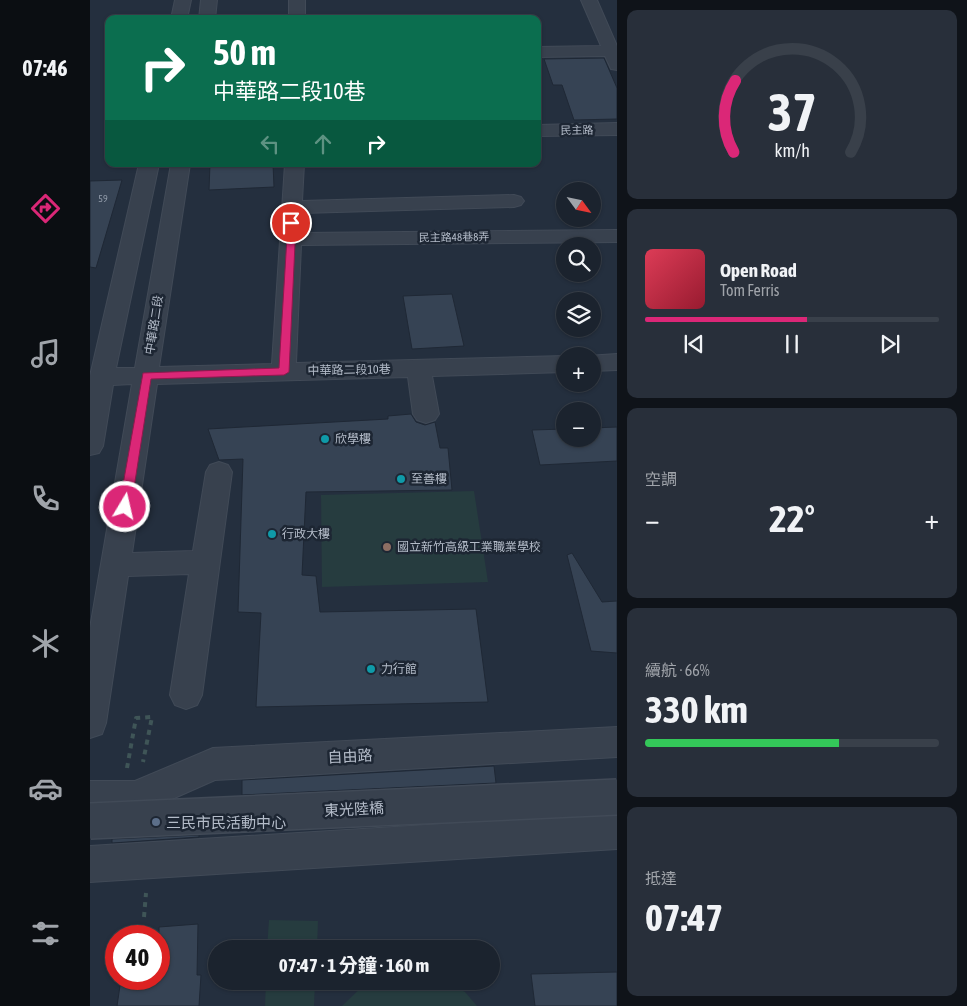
<!DOCTYPE html>
<html lang="zh-TW">
<head>
<meta charset="utf-8">
<style>
	:root { --surface:#1b232e; --page:#282f3a; --text:#f1f3f6; --muted:#a0a4aa; --line:#39404a; --accent:#db2777 }
	body { margin:0; font-family:"Asap Condensed","Noto Sans TC",sans-serif; background:var(--page); color:var(--text); height:100vh; display:flex; flex-direction:column; font-size:19px; white-space:nowrap }
	* { box-sizing:border-box; margin:0 }
	p { font-size:16px; color:var(--muted) }
	.icon { flex:none; width:28px; height:28px; fill:none; stroke:currentColor; stroke-width:2; stroke-linecap:round; stroke-linejoin:round }
	.map { position:relative; flex:1; overflow:hidden }
	.drawer { display:flex; flex-direction:column; gap:10px; padding:10px; background:#0f1319; width:350px }
	.drawer>* { flex:none }
	.hud { position:absolute; left:15px; top:15px; width:436px; height:152px; border-radius:10px; box-shadow:0 1px 4px #0004,0 0 0 1px var(--line); background:#0b6e4f; color:#fff; overflow:hidden }
	.needle { width:32px; rotate:123deg }
	.buttons { position:absolute; left:466px; top:182px; display:grid; gap:10px }
	.buttons a { display:grid; place-items:center; width:45px; height:45px; border-radius:50%; background:var(--surface); box-shadow:0 1px 4px #0004,0 0 0 1px var(--line); font-size:25px }
	.speed { position:absolute; left:15px; top:925px; display:flex; gap:10px; font-size:25px; font-weight:700; text-align:center }
	.speed>* { display:grid; place-content:center; width:65px; height:65px; border-radius:50%; background:var(--surface); box-shadow:0 1px 4px #0004,0 0 0 1px var(--line); line-height:1 }
	.speed .limit { border:8px solid #d22; background:#fff; color:#111 }
	.pin { position:absolute; display:grid; place-items:center; width:42px; height:42px; color:#fff; margin:-21px; border:2px solid #fff; border-radius:50%; box-shadow:0 1px 5px #0007 }
	.me { position:absolute; width:55px; margin:-28px; rotate:9deg; stroke-linejoin:round; filter:drop-shadow(0 0 4px #0008) }
	.turn { display:flex; align-items:center; gap:18px; height:105px; padding:0 25px; font-size:22px }
	.turn .icon { width:65px; height:65px; stroke-width:2.5 }
	.turn b { display:block; font-size:35px; line-height:42px }
	.lanes { display:flex; align-items:center; height:48px; padding:0 25px; background:#0003; justify-content:center; gap:25px; direction:ltr }
	.lanes .off { opacity:.35 }
	.big { font-size:38px; font-weight:700; line-height:1.1 }
	.drawer .tile { flex:1; display:flex; flex-direction:column; justify-content:center; gap:8px; min-width:0; padding:0 18px; border-radius:10px; background:var(--page) }
	.drawer .dial { align-items:center; gap:0 }
	.dial svg { height:130px; overflow:visible; fill:none; stroke:var(--line); stroke-width:7; stroke-linecap:round; text-anchor:middle }
	.dial text { fill:var(--text); stroke:none }
	.song { display:flex; align-items:center; gap:15px }
	.cover { width:60px; height:60px; border-radius:8px; background:linear-gradient(135deg,hsl(350 70% 55%),hsl(350 70% 35%)) }
	.played { height:5px; border-radius:2px; background:linear-gradient(90deg,var(--accent) 55%,var(--line) 55%) }
	.keys { display:flex; justify-content:space-around; direction:ltr }
	.heat { display:flex; justify-content:space-between; align-items:center; font-size:28px; direction:ltr }
	.charge { height:8px; border-radius:4px; background:linear-gradient(90deg,#34c759 66%,var(--line) 0) }
	.trip { position:absolute; left:118px; top:940px; width:292px; height:50px; border-radius:25px; background:var(--surface); box-shadow:0 1px 4px #0004,0 0 0 1px var(--line); font-weight:700; line-height:50px; text-align:center }
	main { display:flex; flex:1; min-height:0 }
	.tabs { display:flex; flex-direction:column; width:90px; justify-content:space-around; align-items:center; background:#0b0e12; color:var(--muted) }
	.tabs .icon { width:35px; height:35px }
	.tabs .selected { color:var(--accent) }
	.tabs b { font-size:22px; color:var(--text) }
	.map>svg:first-child { display:block }
	.green { fill:#263c3f }
	.building { fill:#364354; stroke:#1f2835 }
	.lines { fill:none; stroke-linecap:round; stroke-linejoin:round }
	.minor-casing { stroke:#414a57; stroke-width:2 }
	.path { stroke:#3f5557; stroke-width:4; stroke-dasharray:5 5; stroke-linecap:butt }
	.minor { fill:#38414e; fill-rule:evenodd }
	.minor-bridge-casing { stroke:#414a57; stroke-width:38; stroke-linecap:butt }
	.minor-bridge { stroke:#38414e; stroke-width:35 }
	.route { fill:#db2777; stroke:#8e194d }
	.culture-dot { fill:#0f9aa8; stroke:#1d2633; stroke-width:2 }
	.education-dot { fill:#8d6e63; stroke:#1d2633; stroke-width:2 }
	.service-dot { fill:#5c6f8a; stroke:#1d2633; stroke-width:2 }
	.labels { text-anchor:middle; dominant-baseline:central; stroke-width:5; stroke-linejoin:round; paint-order:stroke }
	.number-label { font-size:10px; fill:#929caa }
	.far-street-label { font-size:11px; fill:#b4bcc9; stroke:#1d2633 }
	.street-label { font-size:12px; fill:#b4bcc9; stroke:#1d2633 }
	.poi-label { font-size:12px; fill:#b4bcc9; stroke:#1d2633; text-anchor:start }
	.near-street-label { font-size:15px; fill:#b4bcc9; stroke:#1d2633 }
	.near-poi-label { font-size:15px; fill:#b4bcc9; stroke:#1d2633; text-anchor:start }
</style>
</head>
<body>
<main>
<nav class="tabs">
<b>07:46</b>
<svg class="icon selected" aria-label="directions" viewBox="0 0 24 24"><path d="M12 3l9 9-9 9-9-9zM9 14v-3h6M13 9l2 2-2 2"/></svg>
<svg class="icon" aria-label="music" viewBox="0 0 24 24"><path d="M9 18V5l10-2v13"/><circle cx="6" cy="18" r="3"/><circle cx="16" cy="16" r="3"/></svg>
<svg class="icon" aria-label="phone" viewBox="0 0 24 24"><path d="M5 4h4l2 5-3 2q2 4 5 5l2-3 5 2v4C11 20 4 13 5 4z"/></svg>
<svg class="icon" aria-label="climate" viewBox="0 0 24 24"><path d="M12 3v18M4 7l16 10M4 17L20 7"/></svg>
<svg class="icon" aria-label="car" viewBox="0 0 24 24"><path d="M5 17H2v-5l4-1 3-4h7l3 4 3 1v5h-3M9 17h6M6 11h13"/><circle cx="7" cy="17" r="2"/><circle cx="17" cy="17" r="2"/></svg>
<svg class="icon" aria-label="filters" viewBox="0 0 24 24"><path d="M4 7h16M4 17h16"/><circle cx="9" cy="7" r="2"/><circle cx="15" cy="17" r="2"/></svg>
</nav>
<div class="map">
<svg width="527" height="1006" viewBox="0 0 527 1006">
	<rect width="100%" height="100%" fill="#242f3e"/>
	<g class="green">
		<path d="M384 491 398 582 232 587 231 495Z"/>
		<path d="M179 920 228 921 227 949H177Z"/>
		<path d="M176 981H225L224 1006H175Z"/>
		<path d="M278 981H356L375 992 387 1006H252Z"/>
	</g>
	<g class="building">
		<path d="M514 58 527 88V119L484 120 472 85H463L454 59Z"/>
		<path d="M120 164H183L184 187 119 190Z"/>
		<path d="M32 180 6 268 0 267V181Z"/>
		<path d="M362 294 374 346 322 349 313 296Z"/>
		<path d="M321 414 326 422 335 425 345 422 350 448H358L362 490 216 492 212 575 226 576 230 612 386 609 398 702 166 707 171 613 148 612 153 459 129 460 118 429 298 419V416Z"/>
		<path d="M527 427V461L450 465 442 430 475 429V439H502V428Z"/>
		<path d="M482 553 512 602 527 601V653L501 651 477 555Z"/>
		<path d="M404 766 406 783 152 795V780Z"/>
		<path d="M109 835V837L22 843V839Z"/>
		<path d="M108 924 107 975H111L109 1006H27L31 979H69V927Z"/>
		<path d="M527 972V1006H445L441 974Z"/>
	</g>
	<g class="lines">
		<defs>
			<g id="minor">
				<path d="M85 0H101L97 19H81Z"/>
				<path d="M111 0H127L125 19H109Z"/>
				<rect x="199" y="0" width="16" height="19"/>
				<path d="M491 0H507L527 46V70L521 69 515 56 448 57V47L511 46Z"/>
				<path d="M527 123V135L448 136V125Z"/>
				<path d="M49 164H69L26 368H45L81 164H100L69 367 182 364 195 164H214L212 201 424 195 431 197 434 201 431 205 424 207 212 213 211 233 527 230V242L211 245 206 363 475 356V372L342 376 349 414 345 420 336 423 327 420 323 414 318 377 67 384 42 553 103 551 116 472 120 465 129 462 138 465 142 472 112 695 107 705 96 709 85 705 80 695 99 574 38 576 16 723 12 734 0 738V628L42 384 23 385 13 446 9 453 0 455V376Z"/>
				<path d="M527 354V370L502 371V356H497Z"/>
				<path d="M527 727V757L125 780 46 815H0V781H45L123 748Z"/>
				<path d="M527 813V849L0 882V846Z"/>
			</g>
		</defs>
		<use href="#minor" class="minor-casing"/>
		<g class="path">
			<path d="M37 768 46 718 62 717 53 762"/>
			<path d="M54 917 56 893"/>
		</g>
		<use href="#minor" class="minor"/>
		<defs>
			<path id="minor-bridge" d="M0 821 527 797"/>
		</defs>
		<use href="#minor-bridge" class="minor-bridge-casing"/>
		<use href="#minor-bridge" class="minor-bridge"/>
	</g>
	<path class="route" d="M198 221 206 223 199 372 194 375 61 379 41 507 39 510H31L29 507 53 373 189 368Z"/>
	<g class="culture-dot">
		<circle cx="235" cy="439" r="5"/>
		<circle cx="311" cy="479" r="5"/>
		<circle cx="182" cy="534" r="5"/>
		<circle cx="281" cy="669" r="5"/>
	</g>
	<circle class="education-dot" cx="297" cy="547" r="5"/>
	<circle class="service-dot" cx="66" cy="822" r="5"/>
	<g class="labels">
		<g class="number-label">
			<text x="13" y="198">59</text>
		</g>
		<g class="far-street-label">
			<text transform="translate(487 130) rotate(-1)">民主路</text>
			<text transform="translate(364 237) rotate(-1)">民主路48巷8弄</text>
		</g>
		<g class="street-label">
			<text transform="translate(64 325) rotate(-81)">中華路二段</text>
			<text transform="translate(259 370) rotate(-1)">中華路二段10巷</text>
		</g>
		<g class="poi-label">
			<text x="245" y="439">欣學樓</text>
			<text x="321" y="479">至善樓</text>
			<text x="192" y="534">行政大樓</text>
			<text x="307" y="547">國立新竹高級工業職業學校</text>
			<text x="291" y="669">力行館</text>
		</g>
		<g class="near-street-label">
			<text transform="translate(260 756) rotate(-3)">自由路</text>
			<text transform="translate(264 809) rotate(-3)">東光陸橋</text>
		</g>
		<g class="near-poi-label">
			<text x="76" y="822">三民市民活動中心</text>
		</g>
	</g>
</svg>
<div class="buttons">
<a><svg class="needle" viewBox="-14 -14 28 28"><path d="M0-13l5 13h-10z" fill="#e53935"/><path d="M0 13l5-13h-10z" fill="#a0a4aa"/></svg></a>
<a><svg class="icon" aria-label="search" viewBox="0 0 24 24"><circle cx="10" cy="10" r="6"/><path d="M15 15l6 6"/></svg></a>
<a><svg class="icon" aria-label="layers" viewBox="0 0 24 24"><path d="M12 4l9 5-9 5-9-5zM3 14l9 5 9-5"/></svg></a>
<a>+</a>
<a>−</a>
</div>
<div class="speed"><div class="limit">40</div></div>
<div class="pin" style="left:201px;top:223px;background:#d93025"><svg class="icon" aria-label="arrive" viewBox="0 0 24 24"><path d="M6 21V4h12l-3 4 3 4H6"/></svg></div>
<svg class="me" style="left:35px;top:507px" viewBox="-20 -20 40 40"><circle r="17" fill="#db2777" stroke="#fff" stroke-width="3"/><path d="M0-11L8 9 0 5-8 9z" fill="#fff"/></svg>
<div class="trip">07:47 · 1 分鐘 · 160 m</div>
<div class="hud">
<div class="turn"><svg class="icon" aria-label="right" viewBox="0 0 24 24"><path d="M7 20v-9h11M14 6l5 5-5 5"/></svg><div><b>50 m</b>中華路二段10巷</div></div>
<div class="lanes"><svg class="icon off" aria-label="left" viewBox="0 0 24 24"><path d="M17 20v-9H6M10 6l-5 5 5 5"/></svg><svg class="icon off" aria-label="ahead" viewBox="0 0 24 24"><path d="M12 20V5M6 11l6-6 6 6"/></svg><svg class="icon" aria-label="right" viewBox="0 0 24 24"><path d="M7 20v-9h11M14 6l5 5-5 5"/></svg></div>
</div>
</div>
<section class="drawer">
<div class="tile dial"><svg viewBox="0 0 100 80">
<path d="M14 69A42 42 0 1 1 86 69"/>
<path d="M14 69A42 42 0 0 1 15 25" stroke="#db2777"/>
<text x="50" y="56" font-size="32" font-weight="700">37</text>
<text x="50" y="72" font-size="11">km/h</text>
</svg></div>
<div class="tile">
<div class="song"><i class="cover"></i><div><b>Open Road</b><p>Tom Ferris</p></div></div>
<div class="played"></div>
<div class="keys"><svg class="icon" aria-label="previous" viewBox="0 0 24 24"><path d="M18 5L8 12l10 7zM5 5v14"/></svg><svg class="icon" aria-label="pause" viewBox="0 0 24 24"><path d="M8 5v14M16 5v14"/></svg><svg class="icon" aria-label="next" viewBox="0 0 24 24"><path d="M6 5l10 7-10 7zM19 5v14"/></svg></div>
</div>
<div class="tile"><p>空調</p>
<div class="heat"><a>−</a><b class="big">22°</b><a>+</a></div>
</div>
<div class="tile"><p>續航 · 66%</p><b class="big">330 km</b><div class="charge"></div></div>
<div class="tile"><p>抵達</p><b class="big">07:47</b></div>
</section>
</main>
</body>
</html>
